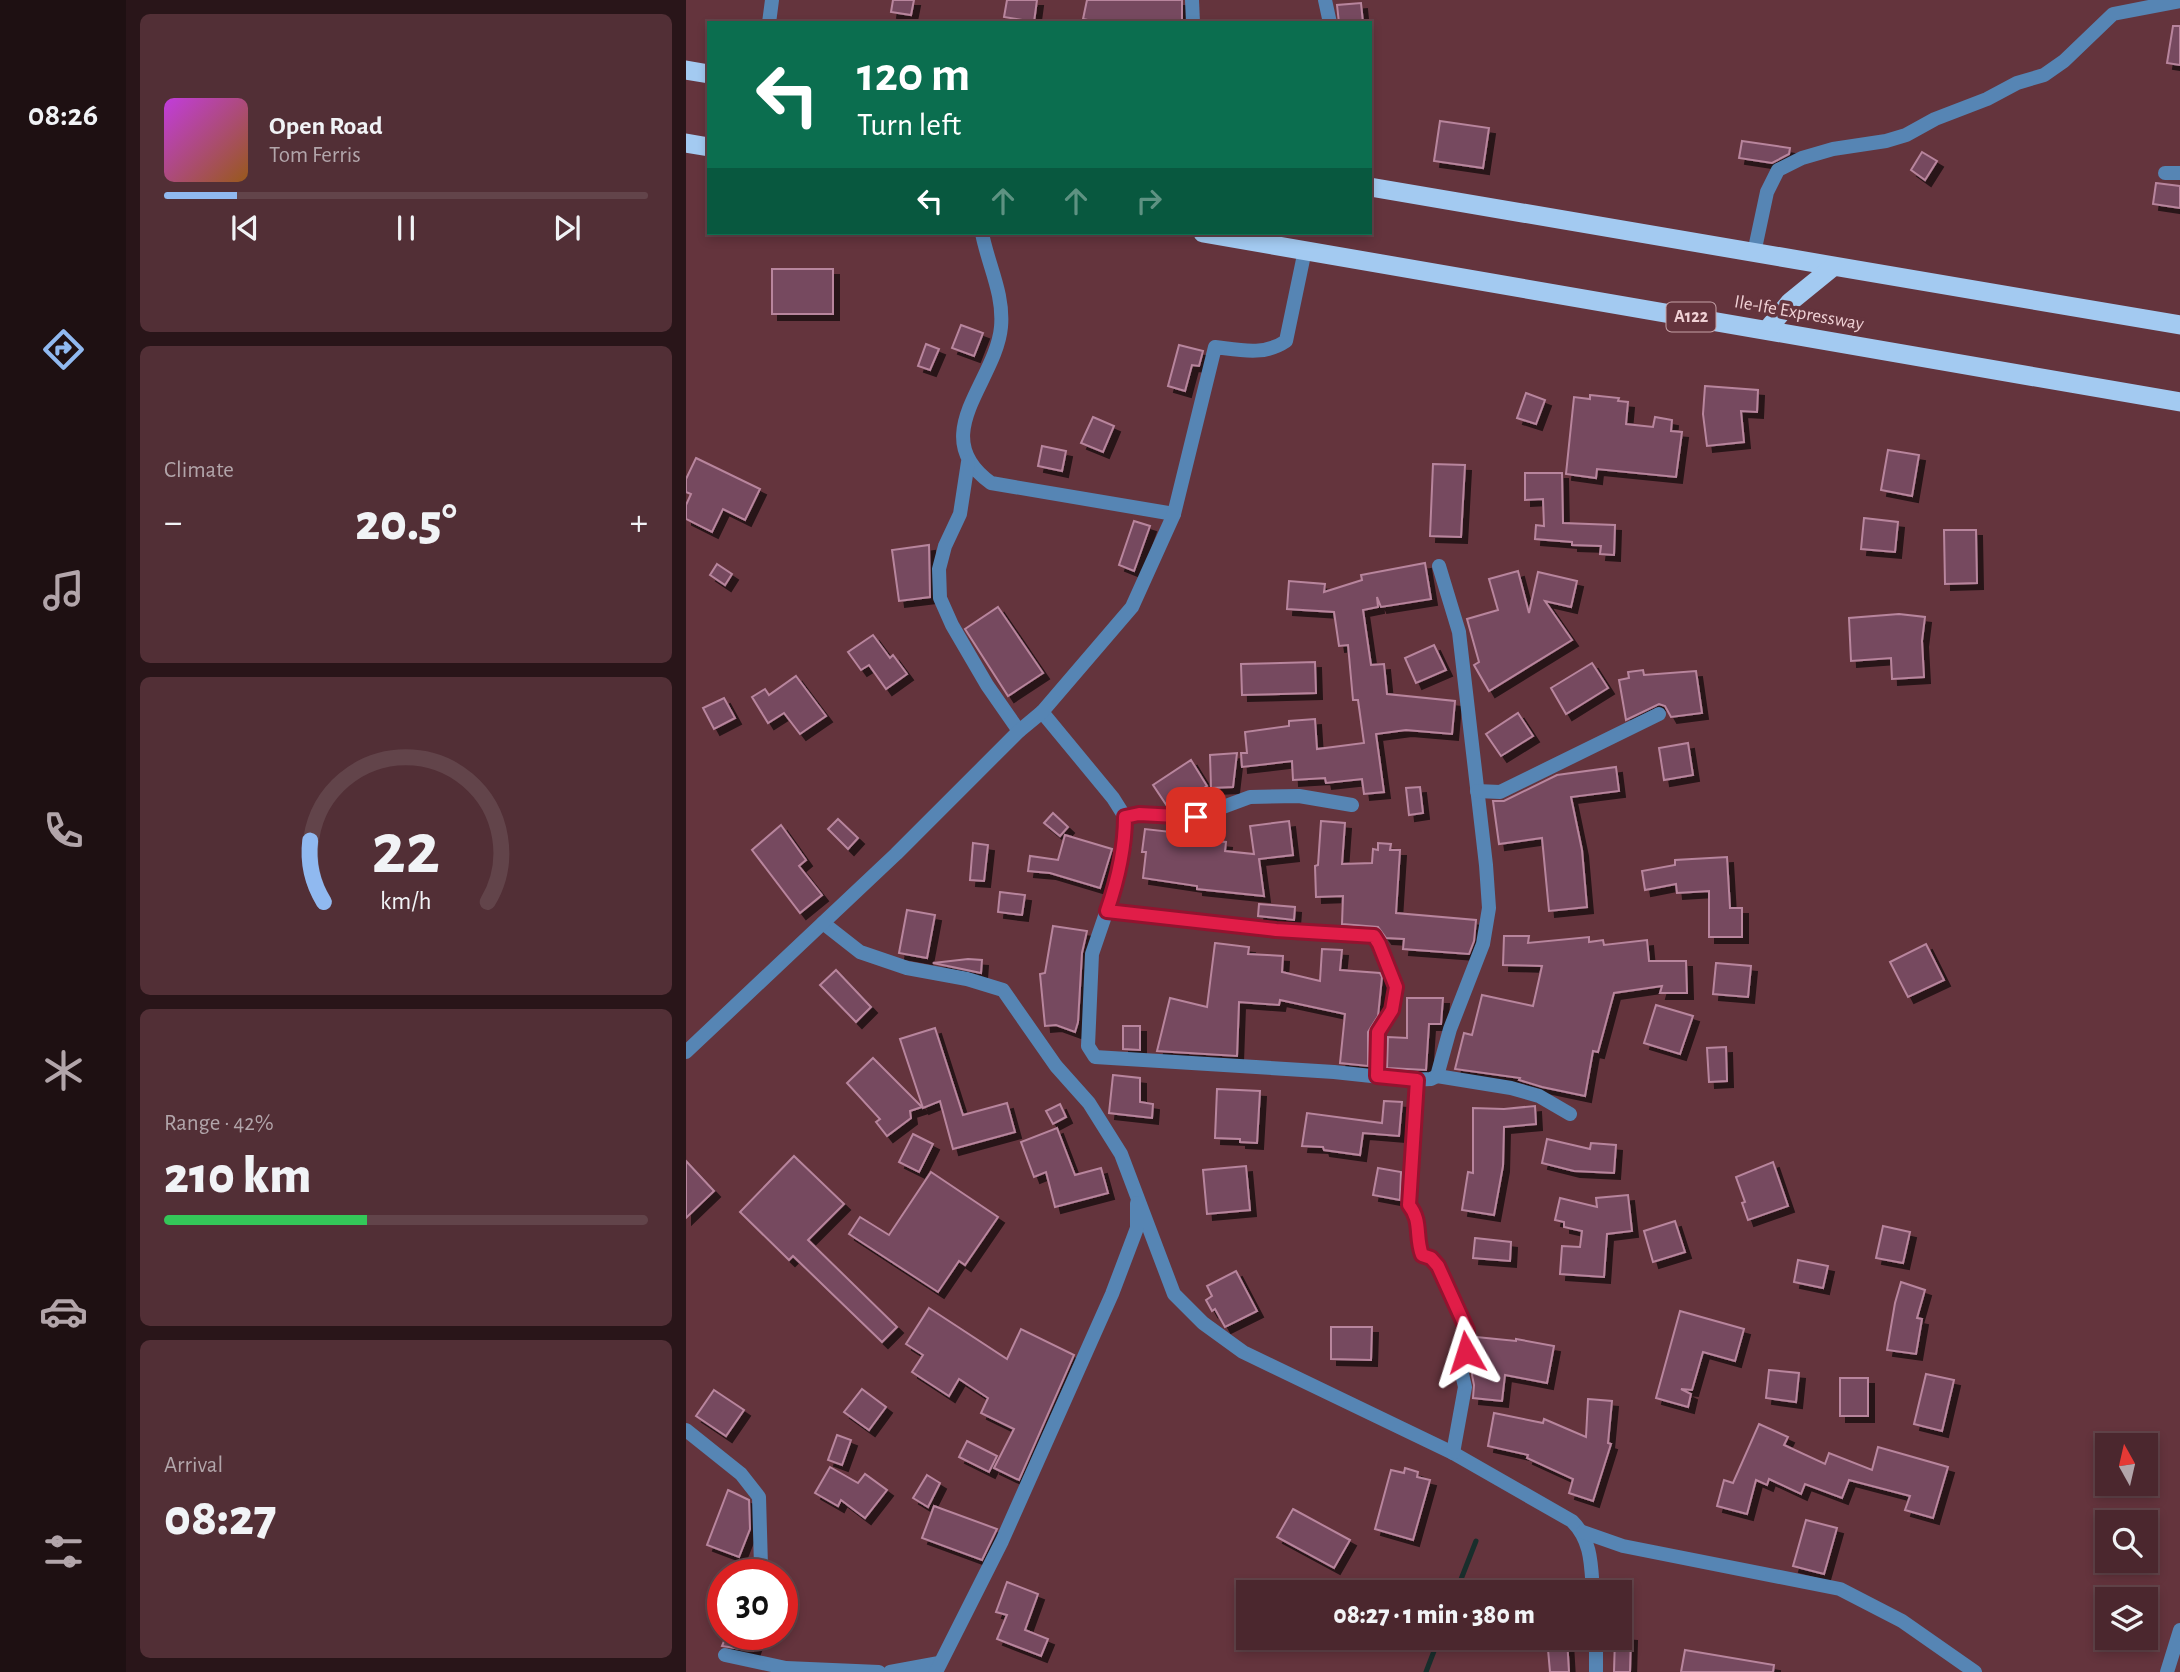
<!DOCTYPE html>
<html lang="en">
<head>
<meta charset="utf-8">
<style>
	:root { --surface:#4b272e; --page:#522f36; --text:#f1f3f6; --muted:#b2a5aa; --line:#62444a; --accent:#90b9f0 }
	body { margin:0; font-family:"Alegreya Sans",sans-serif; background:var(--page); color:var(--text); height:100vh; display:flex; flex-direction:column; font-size:26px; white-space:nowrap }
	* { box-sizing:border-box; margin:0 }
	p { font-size:23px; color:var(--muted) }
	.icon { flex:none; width:38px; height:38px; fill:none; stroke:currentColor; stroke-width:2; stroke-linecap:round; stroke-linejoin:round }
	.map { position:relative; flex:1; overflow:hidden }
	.panel { display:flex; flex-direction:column; gap:14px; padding:14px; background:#291519; width:560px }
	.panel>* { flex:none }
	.top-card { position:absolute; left:21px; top:21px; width:665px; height:214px; border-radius:0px; box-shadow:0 4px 10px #0003,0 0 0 2px var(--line); background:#0b6e4f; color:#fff; overflow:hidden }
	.needle { width:46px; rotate:352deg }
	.tools { position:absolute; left:1409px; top:1433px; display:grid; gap:14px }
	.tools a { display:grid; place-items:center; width:63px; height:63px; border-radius:0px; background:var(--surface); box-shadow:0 4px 10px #0003,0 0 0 2px var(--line); font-size:35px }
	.speed { position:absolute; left:21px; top:1559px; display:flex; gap:14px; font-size:35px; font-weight:700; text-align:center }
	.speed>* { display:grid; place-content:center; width:91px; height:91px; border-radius:50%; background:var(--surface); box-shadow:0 4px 10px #0003,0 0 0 2px var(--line); line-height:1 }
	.speed .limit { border:10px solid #d22; background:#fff; color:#111 }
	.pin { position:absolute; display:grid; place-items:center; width:60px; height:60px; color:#fff; margin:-30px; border-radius:14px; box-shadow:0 4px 10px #0006 }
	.me { position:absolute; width:77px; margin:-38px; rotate:354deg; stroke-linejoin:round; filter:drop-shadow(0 0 5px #0008) }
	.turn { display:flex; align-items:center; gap:24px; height:147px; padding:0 35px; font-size:32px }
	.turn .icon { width:91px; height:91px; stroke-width:2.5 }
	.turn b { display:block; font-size:49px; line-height:60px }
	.lanes { display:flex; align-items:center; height:66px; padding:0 35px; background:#0003; justify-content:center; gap:35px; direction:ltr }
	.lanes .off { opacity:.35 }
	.big { font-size:52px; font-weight:800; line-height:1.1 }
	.panel .card { flex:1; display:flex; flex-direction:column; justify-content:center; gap:10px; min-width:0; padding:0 24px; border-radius:10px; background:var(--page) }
	.panel .dial { align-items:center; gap:0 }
	.dial svg { height:182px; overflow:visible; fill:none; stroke:var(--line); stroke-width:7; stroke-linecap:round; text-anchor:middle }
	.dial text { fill:var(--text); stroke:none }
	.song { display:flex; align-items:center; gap:21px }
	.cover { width:84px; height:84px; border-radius:10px; background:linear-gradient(135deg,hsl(290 70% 55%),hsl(30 70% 35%)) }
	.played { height:7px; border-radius:4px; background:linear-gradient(90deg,var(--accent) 15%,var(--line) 15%) }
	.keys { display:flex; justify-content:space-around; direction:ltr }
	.heat { display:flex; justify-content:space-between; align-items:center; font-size:38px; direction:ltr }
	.charge { height:10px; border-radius:5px; background:linear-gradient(90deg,#34c759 42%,var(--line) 0) }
	.trip { position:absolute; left:550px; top:1580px; width:396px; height:70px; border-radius:0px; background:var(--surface); box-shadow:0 4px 10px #0003,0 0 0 2px var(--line); font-weight:800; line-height:70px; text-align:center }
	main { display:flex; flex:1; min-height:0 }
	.dock { display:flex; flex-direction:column; width:126px; justify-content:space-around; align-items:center; background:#1e1012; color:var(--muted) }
	.dock .icon { width:49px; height:49px }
	.dock .current { color:var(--accent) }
	.dock b { font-size:32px; color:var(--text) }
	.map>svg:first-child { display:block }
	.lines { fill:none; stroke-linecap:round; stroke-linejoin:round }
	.stream { stroke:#192e2c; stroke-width:5 }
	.building { fill:#76495f; stroke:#b8859d; stroke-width:2; filter:url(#shadow) }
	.minor { stroke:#5685b4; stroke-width:14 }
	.trunk { stroke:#a3caf1; stroke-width:19 }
	.route-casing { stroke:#92132f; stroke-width:18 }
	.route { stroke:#e11d48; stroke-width:12 }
	.labels { text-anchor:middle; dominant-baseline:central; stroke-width:7; stroke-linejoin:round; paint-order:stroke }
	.shield { fill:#64343d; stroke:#c5a1a7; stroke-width:2 }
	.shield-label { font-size:18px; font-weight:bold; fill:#efd0d4 }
	.street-label { font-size:19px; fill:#efd0d4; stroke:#64343d }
</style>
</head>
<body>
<main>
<nav class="dock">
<b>08:26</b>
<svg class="icon current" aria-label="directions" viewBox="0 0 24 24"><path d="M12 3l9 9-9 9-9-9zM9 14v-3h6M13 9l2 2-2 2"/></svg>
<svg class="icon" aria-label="music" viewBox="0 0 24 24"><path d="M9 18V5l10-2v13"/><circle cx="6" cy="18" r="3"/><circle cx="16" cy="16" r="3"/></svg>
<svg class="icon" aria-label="phone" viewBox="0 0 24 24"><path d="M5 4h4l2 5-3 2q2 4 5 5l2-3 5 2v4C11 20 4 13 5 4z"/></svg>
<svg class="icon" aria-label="climate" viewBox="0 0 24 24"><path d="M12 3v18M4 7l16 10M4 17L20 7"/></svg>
<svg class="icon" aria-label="car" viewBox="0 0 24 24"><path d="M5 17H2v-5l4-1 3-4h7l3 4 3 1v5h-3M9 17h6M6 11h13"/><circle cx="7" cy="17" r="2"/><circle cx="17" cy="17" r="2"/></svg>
<svg class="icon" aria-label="filters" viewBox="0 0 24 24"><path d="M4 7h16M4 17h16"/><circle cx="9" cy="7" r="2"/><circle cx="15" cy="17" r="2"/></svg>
</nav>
<section class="panel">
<div class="card">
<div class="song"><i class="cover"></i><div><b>Open Road</b><p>Tom Ferris</p></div></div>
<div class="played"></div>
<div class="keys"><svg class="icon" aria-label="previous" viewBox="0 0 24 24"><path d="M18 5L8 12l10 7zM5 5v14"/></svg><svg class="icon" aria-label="pause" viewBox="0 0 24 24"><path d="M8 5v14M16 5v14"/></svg><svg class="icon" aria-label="next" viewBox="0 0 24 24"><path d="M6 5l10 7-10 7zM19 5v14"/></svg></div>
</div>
<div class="card"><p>Climate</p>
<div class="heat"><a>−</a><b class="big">20.5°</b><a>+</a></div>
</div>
<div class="card dial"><svg viewBox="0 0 100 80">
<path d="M14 69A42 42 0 1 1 86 69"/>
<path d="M14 69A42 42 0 0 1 8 42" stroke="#90b9f0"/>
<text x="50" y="56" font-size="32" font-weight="700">22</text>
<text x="50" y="72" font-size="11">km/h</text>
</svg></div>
<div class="card"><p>Range · 42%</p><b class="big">210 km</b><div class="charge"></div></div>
<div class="card"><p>Arrival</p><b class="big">08:27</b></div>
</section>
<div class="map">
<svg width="1494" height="1672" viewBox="0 0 1494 1672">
	<defs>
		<filter id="shadow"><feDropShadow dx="6" dy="6" stdDeviation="0" flood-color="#0009"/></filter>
	</defs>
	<rect width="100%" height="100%" fill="#64343d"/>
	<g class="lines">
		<g class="stream">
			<path d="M770 1592 790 1541"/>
			<path d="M740 1672 753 1638"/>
		</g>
	</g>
	<g class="building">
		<path d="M207 0H228L225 15 205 12Z"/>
		<path d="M321 0H351L348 22 318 17Z"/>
		<path d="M401 0H496V23H416L397 19Z"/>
		<path d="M675 3 677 23H653L651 5Z"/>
		<path d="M1487 26H1494V65L1481 63Z"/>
		<path d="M754 121 803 128 797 168 748 161Z"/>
		<path d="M1056 141 1104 148 1103 154 1086 163 1053 158Z"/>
		<path d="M1236 152 1251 161 1239 180 1225 170Z"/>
		<path d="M1470 183 1494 186V208L1467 204Z"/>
		<rect x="86" y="269" width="61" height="45"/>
		<path d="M275 325 297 333 288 356 266 348Z"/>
		<path d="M240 344 253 349 244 370 232 366Z"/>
		<path d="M493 345 517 351 513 366 506 365 499 391 482 386Z"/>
		<path d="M1019 386 1072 390 1071 412 1055 411 1058 442 1021 446 1017 414Z"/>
		<path d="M840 393 859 400 850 424 831 418Z"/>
		<path d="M904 395 933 398 932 401 942 402 940 424 967 427 969 417 986 420 985 431 996 432 990 477 911 469 910 478 880 474 888 397 904 399Z"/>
		<path d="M407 417 428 426 417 452 395 443Z"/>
		<path d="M356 446 380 451 376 471 352 466Z"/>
		<path d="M1202 450 1233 455 1226 496 1195 490Z"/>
		<path d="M10 458 74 489 59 520 37 509 26 532 0 519V505L5 494 0 492V479Z"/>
		<path d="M747 464 779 465 775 537 744 536Z"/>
		<path d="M839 473H876L877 523 929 525 928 555 914 554 915 546 886 545V542L849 539 850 525 858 526 857 499 839 500Z"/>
		<path d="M1178 518 1212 522 1209 552 1175 549Z"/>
		<path d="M448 521 464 526 448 571 433 565Z"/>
		<path d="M1258 530H1290L1291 583 1259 584Z"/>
		<path d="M243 545 244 597 213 601 206 550Z"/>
		<path d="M739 563 745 599 695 607 691 597 692 607 677 610 685 665 698 664 701 694 769 701 766 734 720 730 690 734 698 792 678 794 676 779 640 783 639 778 607 780 606 761 556 767 555 753H561L559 732 603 726V721L629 719 631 749 678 743 672 700H667L662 645 653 646 648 612 601 609 603 581 639 584 638 592 676 580 675 575Z"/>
		<path d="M31 564 46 574 39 585 24 575Z"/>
		<path d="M832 571 843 613 852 572 891 581 885 607 859 601 886 640 803 691 788 665 793 662 781 619 812 610 803 579Z"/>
		<path d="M312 607 357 673 322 696 279 629Z"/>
		<path d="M1213 614 1239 617 1236 641 1238 677 1206 679 1205 658 1165 661 1163 618Z"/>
		<path d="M187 635 204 658 207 655 221 674 200 689 183 665 175 670 162 652Z"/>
		<path d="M748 645 760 670 730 683 719 658Z"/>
		<path d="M629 662 630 693 556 695 555 664Z"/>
		<path d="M906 663 922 688 880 714 865 688Z"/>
		<path d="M957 670 958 675 1010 671 1016 713 985 717 979 706 973 704 940 720 933 680 943 678 942 672Z"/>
		<path d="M110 676 140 716 114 734 98 713 82 723 66 697 79 689 83 695Z"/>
		<path d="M38 698 49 718 28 729 17 708Z"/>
		<path d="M832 713 847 736 815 756 800 734Z"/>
		<path d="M1002 743 1007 775 978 780 973 748Z"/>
		<path d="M551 753 547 787 525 788 524 755Z"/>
		<path d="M505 760 521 786 489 806H481L467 785Z"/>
		<path d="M930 767 933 791 885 797 896 850 901 907 863 911 856 838 813 844 807 801H818L871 775Z"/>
		<path d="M734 787 737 813 723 815 720 788Z"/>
		<path d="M367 813 382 827 374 836 358 823Z"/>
		<path d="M152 819 172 838 162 849 142 829Z"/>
		<path d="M603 821 607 855 573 859 578 896 511 889V886L457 878 460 852H456L459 829 512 835 511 839 540 842 539 851 568 854 564 826Z"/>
		<path d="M635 821 659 823 656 864 686 863 687 849 692 850V843L705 844 704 850H714L710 913 790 920 788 941 783 954 717 949 718 939 700 938 692 927 656 924 657 896 630 897 629 866 632 865Z"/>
		<path d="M95 825 120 860 113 866 136 895 114 913 66 850Z"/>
		<path d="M379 835 426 849 414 888 364 873 342 871 344 856 372 860Z"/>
		<path d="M287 843 302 845 298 881 284 880Z"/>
		<path d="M1041 857 1044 908H1056V937H1023V891L991 893 990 884 959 890 956 871 989 865V860Z"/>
		<path d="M314 892 339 895 336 915 312 912Z"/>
		<path d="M573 904 609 907 608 920 572 916Z"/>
		<path d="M221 910 249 915 241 958 213 953Z"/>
		<path d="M367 926 401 931 396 953 392 1022 389 1032 370 1025 359 1026 354 974 359 973Z"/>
		<path d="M818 936H843L842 943 903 937V942L917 940 918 945 961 940 963 961H1000L1001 993H974L976 986 928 993 912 1052 907 1051 899 1096 856 1087 833 1080 834 1078 769 1069 778 1033 786 1035 796 995 847 1006 856 966 817 965Z"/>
		<path d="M529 943 563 947 562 954 597 956 596 972 634 981 636 949 656 950 654 970 694 973 696 977 692 1016 682 1032V1066L654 1063 659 1014 594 1000 593 1005 553 1002 551 1056 471 1051 484 998 521 1007Z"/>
		<path d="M1240 944 1258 980 1222 997 1204 962Z"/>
		<path d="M282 959 296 960 295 973 247 963Z"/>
		<path d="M1030 963 1065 966 1062 997 1027 994Z"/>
		<path d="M150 970 185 1007 170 1022 134 985Z"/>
		<path d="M721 998H757L755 1024H743L740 1070 701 1068 702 1037 721 1038Z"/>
		<path d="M970 1005 1007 1016 994 1054 958 1043Z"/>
		<path d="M437 1026H454V1050L437 1049Z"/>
		<path d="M249 1028 277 1115 321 1103 329 1132 267 1149 254 1101 237 1108 214 1039Z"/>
		<path d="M1040 1047 1041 1081 1023 1082 1021 1048Z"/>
		<path d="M187 1058 236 1107 224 1111 225 1118 201 1136 190 1122 194 1119 161 1083Z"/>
		<path d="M427 1075 454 1078V1102L467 1104 466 1118 423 1113Z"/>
		<path d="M531 1089 574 1091 571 1143 554 1142V1139L529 1138Z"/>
		<path d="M698 1101 716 1102 713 1136 677 1133 674 1155 638 1150 637 1147 616 1146 621 1113 696 1123Z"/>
		<path d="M374 1104 380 1117 367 1124 360 1111Z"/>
		<path d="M849 1106 850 1124 818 1127 817 1166 808 1215 776 1210 782 1172 787 1173V1108L818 1109Z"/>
		<path d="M371 1128 389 1175 415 1168 422 1193 369 1207 360 1172 348 1177 335 1142Z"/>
		<path d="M227 1134 247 1144 233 1172 213 1162Z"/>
		<path d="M861 1139 904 1149 905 1143 930 1145 928 1173 888 1171 856 1163Z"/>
		<path d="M108 1156 158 1204 122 1240 211 1327 196 1342 107 1256 103 1260 54 1212Z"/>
		<path d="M0 1161 28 1191 0 1218Z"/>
		<path d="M1087 1162 1102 1206 1062 1220 1056 1203 1059 1202 1050 1177Z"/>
		<path d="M560 1166 564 1210 521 1214 517 1170Z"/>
		<path d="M692 1168 715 1172 714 1200 687 1195Z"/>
		<path d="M245 1172 312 1217 279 1265 273 1261 252 1292 163 1234 174 1217 203 1235Z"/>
		<path d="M942 1195 946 1231 921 1234 918 1277 874 1274 876 1246 894 1247 896 1231 878 1227V1222L869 1220 874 1198 911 1207 910 1198Z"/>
		<path d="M989 1221 999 1252 967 1262 958 1231Z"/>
		<path d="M1197 1226 1224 1232 1217 1263 1190 1258Z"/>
		<path d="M789 1238 825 1242 824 1261 787 1258Z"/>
		<path d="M1112 1260 1142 1266 1137 1288 1108 1282Z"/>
		<path d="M550 1271 571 1311 539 1327 529 1309 526 1311 520 1300 526 1296 521 1286Z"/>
		<path d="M1215 1282 1239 1290 1231 1318 1236 1319 1230 1354 1201 1350 1209 1303Z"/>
		<path d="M243 1308 321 1359 335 1329 388 1355 333 1480 308 1468 328 1429 295 1413 302 1398 273 1379 263 1396 226 1372 237 1355 220 1344Z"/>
		<path d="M994 1311 1058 1329 1049 1361 1017 1352 1006 1390 995 1389 1005 1394 1002 1407 970 1398Z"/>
		<path d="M645 1327H686L685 1360 645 1359Z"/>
		<path d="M790 1337 830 1341V1339L868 1346 861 1383 819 1375 816 1401 787 1398 788 1385 786 1375Z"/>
		<path d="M1083 1370 1113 1373 1110 1402 1080 1398Z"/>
		<path d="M1240 1374 1268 1380 1256 1431 1228 1424Z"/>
		<rect x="1154" y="1378" width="28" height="38"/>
		<path d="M176 1389 200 1407 183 1430 158 1412Z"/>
		<path d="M28 1390 58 1410 40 1436 10 1416Z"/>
		<path d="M902 1399 926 1401 922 1443 925 1444 907 1501 883 1493 887 1479 841 1458 842 1455 802 1446 808 1413 857 1423 858 1419 900 1437Z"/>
		<path d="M1073 1424 1102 1437 1098 1445 1139 1464 1143 1453 1186 1470 1192 1447 1262 1467 1247 1518 1219 1510 1224 1496 1163 1480 1156 1498 1119 1484 1115 1494 1083 1479 1081 1485 1070 1480 1061 1514 1031 1506 1038 1480 1047 1483Z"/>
		<path d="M151 1435 165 1440 156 1465 142 1460Z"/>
		<path d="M281 1441 311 1456 303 1472 273 1457Z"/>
		<path d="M144 1467 172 1483 179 1474 201 1490 179 1518 155 1500 152 1506 129 1493Z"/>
		<path d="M719 1468 732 1472 731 1477 744 1480 727 1540 689 1529 705 1470 718 1473Z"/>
		<path d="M241 1475 254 1483 242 1507 227 1498Z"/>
		<path d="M42 1490 63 1500 64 1529 53 1557 21 1545Z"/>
		<path d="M248 1506 311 1529 296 1560 236 1538Z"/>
		<path d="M607 1509 664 1540 648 1568 591 1537Z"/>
		<path d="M1120 1520 1151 1528 1138 1574 1107 1566Z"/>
		<path d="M321 1582 352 1594 339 1630 362 1639 355 1656 311 1639 321 1615 310 1612Z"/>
		<path d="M41 1634H73L67 1651 36 1646Z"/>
		<path d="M933 1634 945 1635 944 1672H928L929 1638H933Z"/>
		<path d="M861 1638H881L883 1672H864Z"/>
		<path d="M999 1650 1088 1665 1087 1672H995Z"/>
	</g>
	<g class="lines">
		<g class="minor">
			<path d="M506 0 507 23"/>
			<path d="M639 0 644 23"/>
			<path d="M83 23 86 0"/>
			<path d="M1479 173H1494"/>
			<path d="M296 233C302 265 318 293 315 327 310 382 239 436 305 483L488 514"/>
			<path d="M1068 253 1081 192 1092 170 1116 158 1147 149 1200 141 1220 135 1249 119 1301 99 1331 83 1358 75 1378 61 1427 14 1494 1"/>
			<path d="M282 462 274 514 259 546 253 569 254 598 266 625 301 685 333 731"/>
			<path d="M356 712 427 798 439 817V843L431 881 406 954 402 1046 409 1057 648 1072 723 1080 745 1079 751 1076 764 1029 797 944 803 908 800 865 773 632 753 566"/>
			<path d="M791 791 814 792 973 714"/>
			<path d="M439 817 453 814 510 817 564 797 613 796 666 805"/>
			<path d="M421 911 590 930 688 936 693 944 710 987 707 1010 692 1032 691 1076"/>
			<path d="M137 923 174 952 221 968 281 979 317 990 370 1066 403 1103 435 1154 488 1294 517 1323 557 1352 767 1453 886 1521C906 1541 905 1565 907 1592"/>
			<path d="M0 1052 210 854 333 731 356 712 446 607 488 514 529 347C554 350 578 356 600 341L619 250"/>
			<path d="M751 1076 825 1088 853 1096 884 1114"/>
			<path d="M731 1080 723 1205C736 1222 729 1236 736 1255L745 1258 752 1266 781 1330 776 1374 779 1387 767 1453"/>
			<path d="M0 1430 55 1474 73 1497 75 1566"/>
			<path d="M897 1532 937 1546 1154 1589 1216 1621 1289 1672"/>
			<path d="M910 1638V1672"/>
			<path d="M39 1655 100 1668 193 1672"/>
			<path d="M204 1672 253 1663"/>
			<path d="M250 1672 316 1541 426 1294 451 1228V1203"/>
			<path d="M1481 1672 1494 1630"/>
		</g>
		<g class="trunk">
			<path d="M0 70 23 74"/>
			<path d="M0 143 23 147"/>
			<path d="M684 187 1494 325"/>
			<path d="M517 233 1494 402"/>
			<path d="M1081 330 1104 302 1147 267"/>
		</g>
	</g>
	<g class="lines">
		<defs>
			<path id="route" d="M510 817 453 814 439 817C439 850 432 879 421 911L590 930 688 936 693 944 710 987 706 1010 692 1032 691 1076 731 1080 723 1205C736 1221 729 1236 736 1255L745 1258 752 1266 781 1330 780 1352"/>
		</defs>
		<use href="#route" class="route-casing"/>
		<use href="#route" class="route"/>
	</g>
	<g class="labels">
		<rect class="shield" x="980.5" y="302.5" width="49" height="29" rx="5"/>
		<g class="shield-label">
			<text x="1005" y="317">A122</text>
		</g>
		<g class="street-label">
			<text transform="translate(1113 313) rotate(10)">Ile-Ife Expressway</text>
		</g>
	</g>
</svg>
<div class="tools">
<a><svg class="needle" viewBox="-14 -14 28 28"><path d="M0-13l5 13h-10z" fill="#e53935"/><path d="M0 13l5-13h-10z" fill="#b2a5aa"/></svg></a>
<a><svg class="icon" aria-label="search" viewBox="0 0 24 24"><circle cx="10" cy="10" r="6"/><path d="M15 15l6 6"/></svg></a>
<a><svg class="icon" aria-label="layers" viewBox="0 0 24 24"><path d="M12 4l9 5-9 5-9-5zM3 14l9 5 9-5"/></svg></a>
</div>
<div class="speed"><div class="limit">30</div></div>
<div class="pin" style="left:510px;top:817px;background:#d93025"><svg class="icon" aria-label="arrive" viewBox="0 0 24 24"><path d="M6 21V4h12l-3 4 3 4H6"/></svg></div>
<svg class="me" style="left:780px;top:1352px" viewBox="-20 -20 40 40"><path d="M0-17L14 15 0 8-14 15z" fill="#e11d48" stroke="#fff" stroke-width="4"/></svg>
<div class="trip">08:27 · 1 min · 380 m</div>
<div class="top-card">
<div class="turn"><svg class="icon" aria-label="left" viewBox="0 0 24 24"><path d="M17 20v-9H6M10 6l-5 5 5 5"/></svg><div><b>120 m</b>Turn left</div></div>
<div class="lanes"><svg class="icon" aria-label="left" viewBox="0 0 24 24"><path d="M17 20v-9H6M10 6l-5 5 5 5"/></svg><svg class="icon off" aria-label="ahead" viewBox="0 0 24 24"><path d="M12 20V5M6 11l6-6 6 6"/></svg><svg class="icon off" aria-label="ahead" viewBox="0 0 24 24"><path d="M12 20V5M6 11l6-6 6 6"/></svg><svg class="icon off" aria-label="right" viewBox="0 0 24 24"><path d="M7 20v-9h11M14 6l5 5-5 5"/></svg></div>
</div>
</div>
</main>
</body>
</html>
